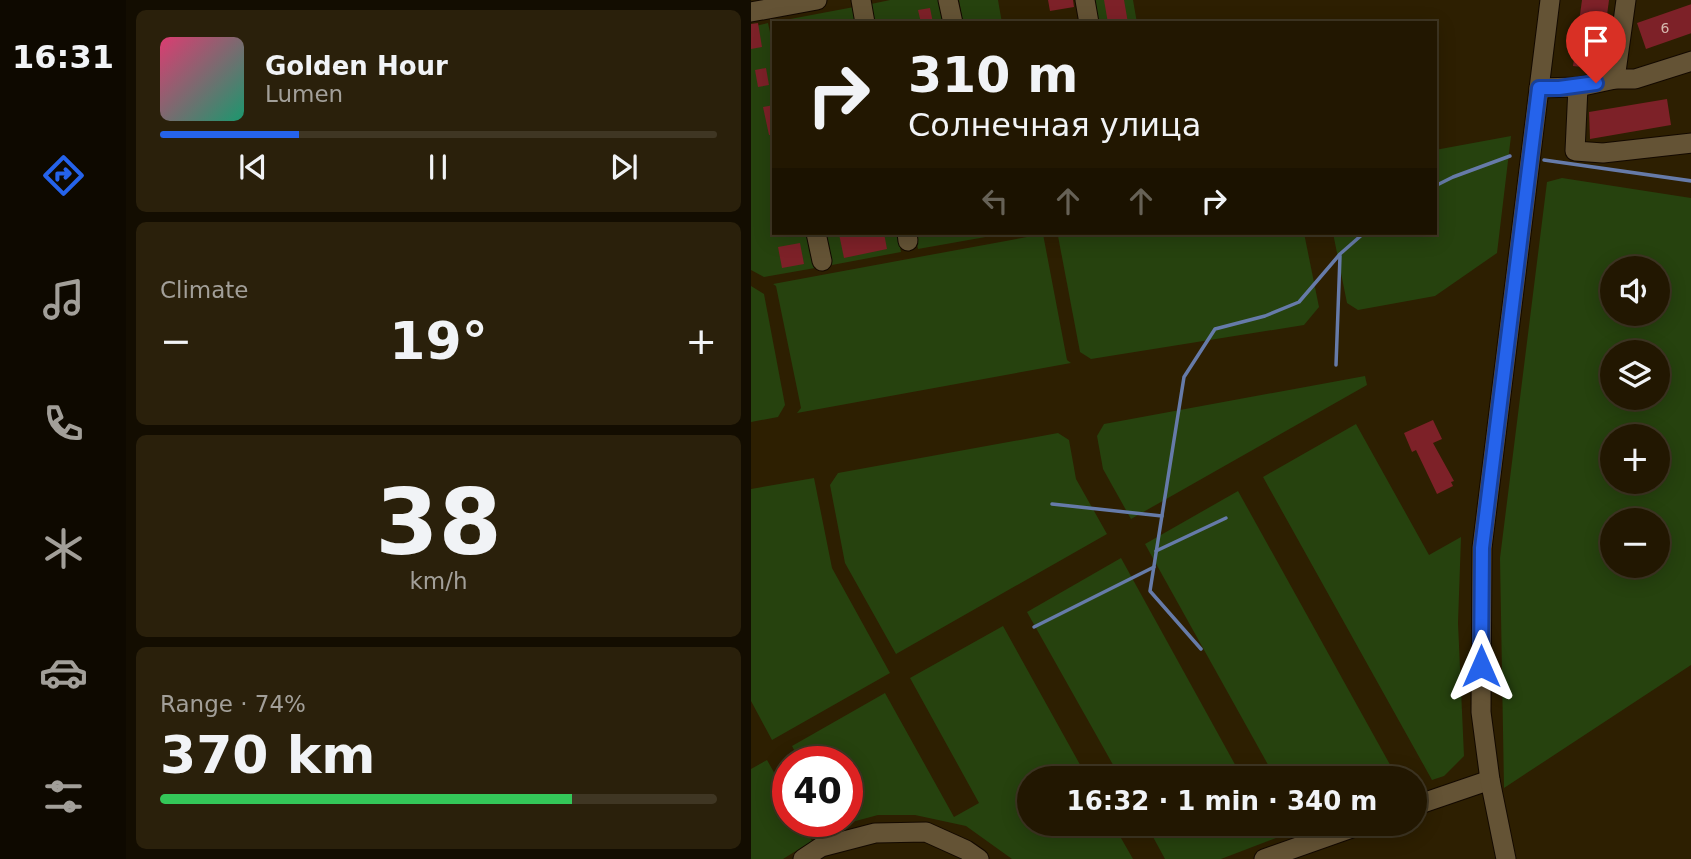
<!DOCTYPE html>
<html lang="en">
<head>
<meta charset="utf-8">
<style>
	:root { --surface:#221701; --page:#2a200b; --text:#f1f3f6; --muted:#a29f99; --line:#3f3623; --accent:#2563eb }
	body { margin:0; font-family:"DejaVu Sans",sans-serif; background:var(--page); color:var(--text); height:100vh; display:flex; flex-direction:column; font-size:26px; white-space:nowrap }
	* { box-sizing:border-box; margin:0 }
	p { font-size:23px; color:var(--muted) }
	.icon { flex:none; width:38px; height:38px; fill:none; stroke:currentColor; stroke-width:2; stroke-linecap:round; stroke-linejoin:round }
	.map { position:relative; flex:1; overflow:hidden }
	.sheet { display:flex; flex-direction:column; gap:10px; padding:10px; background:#130d01; width:625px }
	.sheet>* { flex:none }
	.guide { position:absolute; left:21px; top:21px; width:665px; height:214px; border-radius:0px; box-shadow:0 4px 18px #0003,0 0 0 2px var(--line); background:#221701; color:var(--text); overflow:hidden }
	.fabs { position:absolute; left:849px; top:256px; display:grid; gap:14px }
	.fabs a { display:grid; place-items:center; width:70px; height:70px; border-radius:50%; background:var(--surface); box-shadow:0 4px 18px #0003,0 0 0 2px var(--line); font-size:35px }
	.speed { position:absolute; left:21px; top:746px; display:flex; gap:14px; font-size:35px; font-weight:700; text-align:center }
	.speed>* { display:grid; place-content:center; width:91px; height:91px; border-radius:50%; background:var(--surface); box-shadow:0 4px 18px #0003,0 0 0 2px var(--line); line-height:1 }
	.speed .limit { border:10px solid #d22; background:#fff; color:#111 }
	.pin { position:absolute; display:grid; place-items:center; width:60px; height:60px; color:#fff; margin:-72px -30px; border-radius:50% 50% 50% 0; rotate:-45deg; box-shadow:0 0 7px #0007 }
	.pin .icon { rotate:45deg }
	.me { position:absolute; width:77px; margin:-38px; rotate:0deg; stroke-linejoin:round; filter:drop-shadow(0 0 5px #0008) }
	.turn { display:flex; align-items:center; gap:24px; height:147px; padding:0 21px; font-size:32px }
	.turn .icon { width:91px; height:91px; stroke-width:2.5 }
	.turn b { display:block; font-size:49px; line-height:60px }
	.lanes { display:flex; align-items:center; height:66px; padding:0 21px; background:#0003; justify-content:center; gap:35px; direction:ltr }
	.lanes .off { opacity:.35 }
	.big { font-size:52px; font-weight:700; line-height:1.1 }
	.sheet .tile { flex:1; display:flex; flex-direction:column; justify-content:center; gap:10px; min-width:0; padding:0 24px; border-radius:10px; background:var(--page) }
	.sheet .dial { align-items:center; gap:0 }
	.dial b { font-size:91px; line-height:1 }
	.song { display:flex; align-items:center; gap:21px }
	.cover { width:84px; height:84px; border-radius:10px; background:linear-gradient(135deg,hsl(340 70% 55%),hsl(160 70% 35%)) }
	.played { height:7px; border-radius:4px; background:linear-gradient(90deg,var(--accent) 25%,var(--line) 25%) }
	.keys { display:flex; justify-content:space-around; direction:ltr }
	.heat { display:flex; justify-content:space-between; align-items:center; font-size:38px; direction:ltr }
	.charge { height:10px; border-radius:5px; background:linear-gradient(90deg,#34c759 74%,var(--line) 0) }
	.trip { position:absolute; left:266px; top:766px; width:410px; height:70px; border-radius:35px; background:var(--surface); box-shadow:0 4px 18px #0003,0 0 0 2px var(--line); font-weight:700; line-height:70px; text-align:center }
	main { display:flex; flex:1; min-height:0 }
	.menu { display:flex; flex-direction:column; width:126px; justify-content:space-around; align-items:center; background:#0e0900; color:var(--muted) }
	.menu .icon { width:49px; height:49px }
	.menu .active { color:var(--accent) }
	.menu b { font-size:32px; color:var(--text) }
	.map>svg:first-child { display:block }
	.green { fill:#26420e; fill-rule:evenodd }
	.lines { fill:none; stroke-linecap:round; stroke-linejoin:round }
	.stream { stroke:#667ba9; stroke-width:3.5 }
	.building { fill:#7d2128 }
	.minor-casing { stroke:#130900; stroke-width:21 }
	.minor { stroke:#645335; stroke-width:19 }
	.route-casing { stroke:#184099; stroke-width:18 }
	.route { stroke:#2563eb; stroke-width:12 }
	.labels { text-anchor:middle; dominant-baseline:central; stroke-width:7; stroke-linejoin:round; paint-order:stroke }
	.number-label { font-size:14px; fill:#d6b8ad }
</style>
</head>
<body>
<main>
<nav class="menu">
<b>16:31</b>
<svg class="icon active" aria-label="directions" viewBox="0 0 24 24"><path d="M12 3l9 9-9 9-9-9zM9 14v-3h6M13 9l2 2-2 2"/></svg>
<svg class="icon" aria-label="music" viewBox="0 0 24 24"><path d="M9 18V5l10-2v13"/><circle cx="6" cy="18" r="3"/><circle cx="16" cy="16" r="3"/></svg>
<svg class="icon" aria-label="phone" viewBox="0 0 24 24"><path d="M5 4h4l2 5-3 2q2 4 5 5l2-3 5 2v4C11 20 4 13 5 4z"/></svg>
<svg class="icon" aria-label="climate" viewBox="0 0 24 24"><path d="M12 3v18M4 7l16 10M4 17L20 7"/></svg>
<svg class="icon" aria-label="car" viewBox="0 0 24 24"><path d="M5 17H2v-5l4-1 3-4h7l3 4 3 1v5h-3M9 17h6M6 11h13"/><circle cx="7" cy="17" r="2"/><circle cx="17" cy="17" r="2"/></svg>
<svg class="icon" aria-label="filters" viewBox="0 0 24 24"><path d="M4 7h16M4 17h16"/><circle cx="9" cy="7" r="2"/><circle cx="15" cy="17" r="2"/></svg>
</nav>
<section class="sheet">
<div class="tile">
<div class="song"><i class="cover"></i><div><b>Golden Hour</b><p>Lumen</p></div></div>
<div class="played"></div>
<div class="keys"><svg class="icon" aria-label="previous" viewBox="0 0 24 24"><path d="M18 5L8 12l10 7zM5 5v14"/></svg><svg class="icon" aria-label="pause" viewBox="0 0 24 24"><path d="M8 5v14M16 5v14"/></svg><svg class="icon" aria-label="next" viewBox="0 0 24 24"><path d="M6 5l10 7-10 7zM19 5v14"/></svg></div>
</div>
<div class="tile"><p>Climate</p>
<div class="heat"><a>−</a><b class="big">19°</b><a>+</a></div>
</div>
<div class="tile dial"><b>38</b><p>km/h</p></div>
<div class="tile"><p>Range · 74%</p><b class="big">370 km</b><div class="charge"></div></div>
</section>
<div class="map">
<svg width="941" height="859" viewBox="0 0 941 859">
	<rect width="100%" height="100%" fill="#2d1f01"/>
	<g class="green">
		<path d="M139 0H191L195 23H124L120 4Z"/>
		<path d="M208 0H247L251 23H212Z"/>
		<path d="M343 0H382L386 23H348Z"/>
		<path d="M103 7 106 23H35L34 20Z"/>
		<path d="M17 23 23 51V233H58L64 268 13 277 0 270V27Z"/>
		<path d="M760 136 746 253 684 296 607 310 596 303 582 233H684V150Z"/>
		<path d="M811 178 940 198V665L753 788 749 558 796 182ZM861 268H906V313H861ZM861 352H906V397H861ZM861 436H906V481H861ZM861 520H906V565H861Z"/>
		<path d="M75 233H146L150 252 81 265Z"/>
		<path d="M164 233H257L167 249Z"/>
		<path d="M309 233H553L568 307 553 325 340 359 329 352 307 236Z"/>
		<path d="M292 234 316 360 320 363 46 413 50 408 25 286 22 284Z"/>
		<path d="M0 286 13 294 34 405 27 417 0 422Z"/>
		<path d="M614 376 616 385 380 519 352 469 346 436 353 424Z"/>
		<path d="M605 424 678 555 710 537 707 623 713 756 693 776 681 780 512 477Z"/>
		<path d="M307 433 318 440 325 479 356 534 145 654 94 563 79 485 87 473Z"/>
		<path d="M63 478 81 568 139 673 21 740 0 701V489Z"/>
		<path d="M487 491 647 779H525L394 544Z"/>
		<path d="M370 558 492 779H370L276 612Z"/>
		<path d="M252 626 337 779H278V824H362L382 859H261L215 826 164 815H127L86 826 83 821H96V761H49L41 746 134 693 203 817 228 803 159 678Z"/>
		<path d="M16 760 37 797V821H50L61 841 32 859H0V769Z"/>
		<path d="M395 824H518L525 838 470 859H414Z"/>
	</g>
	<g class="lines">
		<g class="stream">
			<path d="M793 160 941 181"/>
			<path d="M684 186 702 177 759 156"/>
			<path d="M585 365 589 256"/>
			<path d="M301 504 411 516"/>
			<path d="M405 551 475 518"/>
			<path d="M283 627 403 567"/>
			<path d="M450 649 399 591 433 377 464 329 514 316 548 302 589 254 613 233"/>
		</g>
	</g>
	<g class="building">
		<path d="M297 0H322L323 7 299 11Z"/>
		<path d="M353 0H373L377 23H357Z"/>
		<path d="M831 0H858L849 69 822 66Z"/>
		<path d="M941 4V33L895 49 886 23Z"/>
		<path d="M179 8 182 23H170L167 10Z"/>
		<path d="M7 23 11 47 0 49V24Z"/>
		<path d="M15 68 18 85 7 87 4 70Z"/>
		<path d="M916 99 920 125 839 139 838 112Z"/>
		<path d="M23 105V135H18L12 107Z"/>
		<path d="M95 233H133L136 249 93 258 88 234Z"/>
		<path d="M49 243 53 264 31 268 27 247Z"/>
		<path d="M682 420 691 439 682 443 703 481 700 482 702 486 686 494 665 450 661 452 653 433Z"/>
	</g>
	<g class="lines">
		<defs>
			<g id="minor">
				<path d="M110 0 114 23"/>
				<path d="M197 0 202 23"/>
				<path d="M334 0 338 23"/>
				<path d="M0 12 66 0"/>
				<path d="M864 79 875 0"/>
				<path d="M827 87 824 151 852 153 941 143"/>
				<path d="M788 88 827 87 864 79H884L941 61"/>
				<path d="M65 233 71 261"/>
				<path d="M156 233 157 241"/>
				<path d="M663 806 739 780"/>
				<path d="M52 859 70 847 124 833 175 832 215 850 228 859"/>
				<path d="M513 859 612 824"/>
				<path d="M755 859 739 780 730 712 731 548 799 0"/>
			</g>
		</defs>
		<use href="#minor" class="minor-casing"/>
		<use href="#minor" class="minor"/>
	</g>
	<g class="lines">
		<defs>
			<path id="route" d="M730 666 731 548 788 88H808L845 83"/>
		</defs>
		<use href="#route" class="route-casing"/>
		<use href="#route" class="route"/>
	</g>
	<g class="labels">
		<g class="number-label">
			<text x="914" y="28">6</text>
		</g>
	</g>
</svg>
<div class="fabs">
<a><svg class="icon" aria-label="sound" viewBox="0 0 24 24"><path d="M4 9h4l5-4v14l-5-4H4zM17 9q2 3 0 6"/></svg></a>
<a><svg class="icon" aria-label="layers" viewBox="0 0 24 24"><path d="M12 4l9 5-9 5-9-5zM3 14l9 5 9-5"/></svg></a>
<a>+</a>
<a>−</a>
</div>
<div class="speed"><div class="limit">40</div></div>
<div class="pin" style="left:845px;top:83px;background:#d93025"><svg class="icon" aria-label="arrive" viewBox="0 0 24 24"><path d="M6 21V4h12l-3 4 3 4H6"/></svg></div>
<svg class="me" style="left:730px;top:666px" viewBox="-20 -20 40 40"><path d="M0-17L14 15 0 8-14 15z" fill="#2563eb" stroke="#fff" stroke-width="4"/></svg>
<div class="trip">16:32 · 1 min · 340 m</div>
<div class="guide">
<div class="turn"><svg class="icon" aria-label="right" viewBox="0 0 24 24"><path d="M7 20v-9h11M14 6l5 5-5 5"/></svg><div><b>310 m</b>Солнечная улица</div></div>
<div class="lanes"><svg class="icon off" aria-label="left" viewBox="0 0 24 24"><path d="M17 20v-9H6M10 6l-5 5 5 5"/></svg><svg class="icon off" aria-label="ahead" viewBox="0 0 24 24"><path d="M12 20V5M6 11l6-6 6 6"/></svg><svg class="icon off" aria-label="ahead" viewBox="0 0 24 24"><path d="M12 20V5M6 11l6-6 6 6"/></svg><svg class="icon" aria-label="right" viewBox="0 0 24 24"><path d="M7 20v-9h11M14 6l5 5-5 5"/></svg></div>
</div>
</div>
</main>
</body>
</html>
